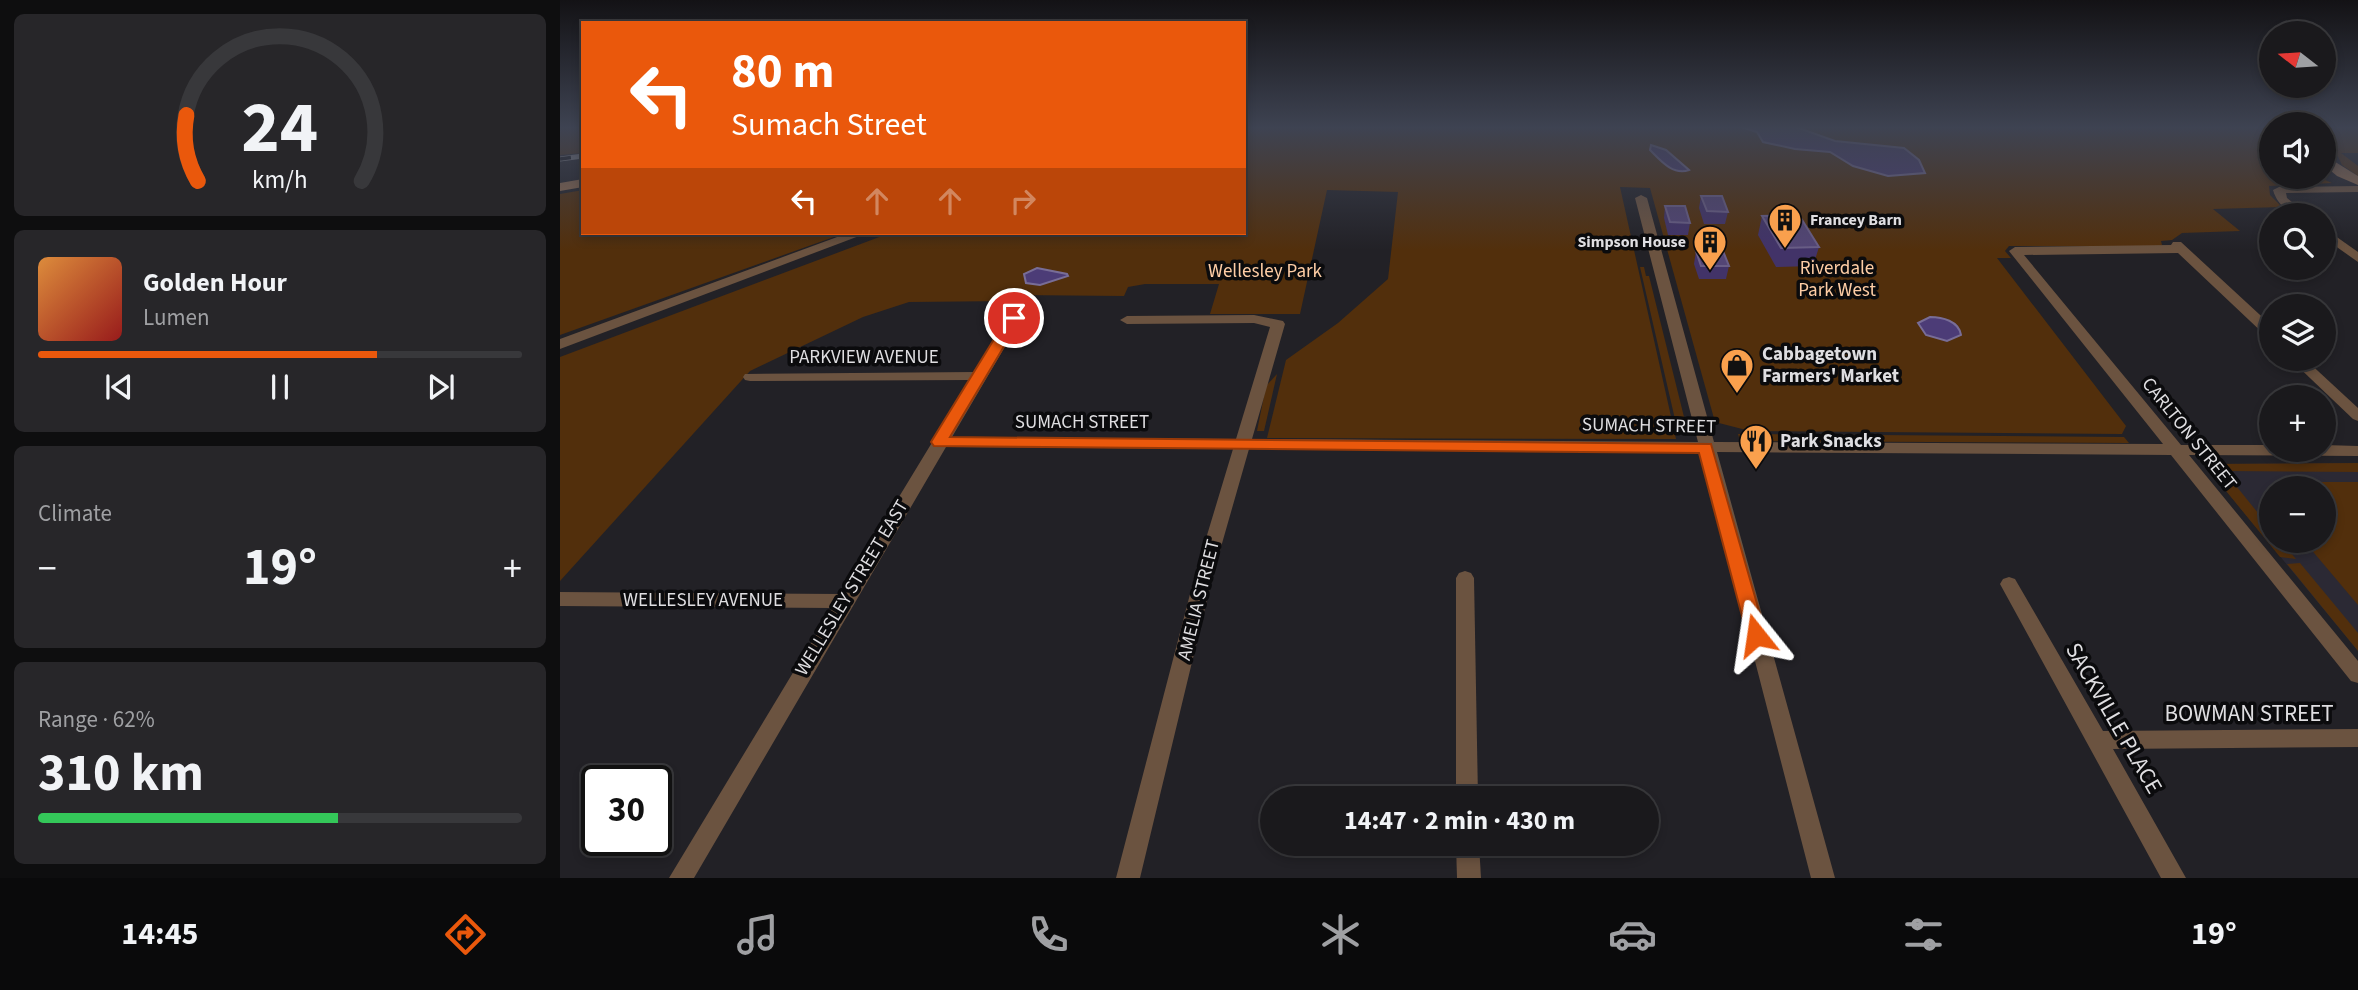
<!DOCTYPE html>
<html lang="en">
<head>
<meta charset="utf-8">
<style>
	:root { --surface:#1a191c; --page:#272629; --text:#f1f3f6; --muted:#9fa0a3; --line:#38383b; --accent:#ea580c }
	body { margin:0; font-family:"Source Sans 3",sans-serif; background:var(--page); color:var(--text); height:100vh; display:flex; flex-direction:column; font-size:26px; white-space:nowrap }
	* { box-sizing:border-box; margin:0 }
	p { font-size:23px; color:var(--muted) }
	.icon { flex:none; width:38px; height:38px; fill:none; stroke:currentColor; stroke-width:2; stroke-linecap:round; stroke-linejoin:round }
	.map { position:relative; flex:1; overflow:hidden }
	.side { display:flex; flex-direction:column; gap:14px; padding:14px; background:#0e0e0f; width:560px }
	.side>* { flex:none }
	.guide { position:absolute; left:21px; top:21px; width:665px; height:214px; border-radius:0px; box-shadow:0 4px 10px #0003,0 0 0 2px var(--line); background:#ea580c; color:#fff; overflow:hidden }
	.needle { width:46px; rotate:287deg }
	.controls { position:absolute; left:1699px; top:21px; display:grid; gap:14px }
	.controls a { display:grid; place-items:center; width:77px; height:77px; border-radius:50%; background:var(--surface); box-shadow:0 4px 10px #0003,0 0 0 2px var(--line); font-size:35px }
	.speed { position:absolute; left:21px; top:765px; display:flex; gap:14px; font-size:35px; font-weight:700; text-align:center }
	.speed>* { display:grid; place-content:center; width:91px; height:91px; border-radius:50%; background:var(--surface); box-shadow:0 4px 10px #0003,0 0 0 2px var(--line); line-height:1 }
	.speed .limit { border:4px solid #111; border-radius:10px; background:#fff; color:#111 }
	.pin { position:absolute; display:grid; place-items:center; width:60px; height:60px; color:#fff; margin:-30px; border:4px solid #fff; border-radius:50%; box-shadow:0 2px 7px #0007 }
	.me { position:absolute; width:77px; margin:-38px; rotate:345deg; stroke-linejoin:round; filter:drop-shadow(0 0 5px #0008) }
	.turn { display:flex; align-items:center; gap:24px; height:147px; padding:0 35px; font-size:32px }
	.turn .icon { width:91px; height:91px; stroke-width:2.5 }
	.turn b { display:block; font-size:49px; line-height:60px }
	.lanes { display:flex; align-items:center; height:66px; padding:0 35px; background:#0003; justify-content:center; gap:35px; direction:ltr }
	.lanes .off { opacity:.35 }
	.big { font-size:52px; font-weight:700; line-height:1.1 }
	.side .tile { flex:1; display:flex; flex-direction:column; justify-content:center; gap:10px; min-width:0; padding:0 24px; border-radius:10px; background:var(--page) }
	.side .dial { align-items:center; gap:0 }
	.dial svg { height:182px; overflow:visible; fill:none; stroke:var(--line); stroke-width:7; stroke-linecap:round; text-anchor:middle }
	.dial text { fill:var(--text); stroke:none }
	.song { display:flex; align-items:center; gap:21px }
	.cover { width:84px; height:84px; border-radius:10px; background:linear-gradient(135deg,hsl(30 70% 55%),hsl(0 70% 35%)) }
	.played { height:7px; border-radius:4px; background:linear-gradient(90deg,var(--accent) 70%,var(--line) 70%) }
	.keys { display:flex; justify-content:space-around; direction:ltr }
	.heat { display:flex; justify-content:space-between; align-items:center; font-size:38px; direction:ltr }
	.charge { height:10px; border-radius:5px; background:linear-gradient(90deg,#34c759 62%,var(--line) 0) }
	.trip { position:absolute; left:700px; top:786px; width:399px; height:70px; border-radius:35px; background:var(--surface); box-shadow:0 4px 10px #0003,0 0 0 2px var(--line); font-weight:700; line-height:70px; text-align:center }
	.menu { display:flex; height:112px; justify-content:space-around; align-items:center; background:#0a0a0b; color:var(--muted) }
	.menu .icon { width:49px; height:49px }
	.menu .active { color:var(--accent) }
	.menu b { font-size:32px; color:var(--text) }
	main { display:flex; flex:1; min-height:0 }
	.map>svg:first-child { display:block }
	.built { fill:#2b2934; fill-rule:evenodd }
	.green { fill:#522f0c }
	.water { fill:#4c3c77; stroke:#786d97; stroke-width:2 }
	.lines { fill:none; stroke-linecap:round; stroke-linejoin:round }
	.minor { fill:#6b5340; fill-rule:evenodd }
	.tertiary { fill:#6b5340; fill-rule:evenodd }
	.secondary { fill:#946e4f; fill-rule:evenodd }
	.rail-casing { stroke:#98979a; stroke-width:5 }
	.rail { stroke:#0b0b0d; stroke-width:3.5; stroke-dasharray:11; stroke-linecap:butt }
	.wall { fill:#423368 }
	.building { fill:#534575; stroke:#695d86; stroke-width:2 }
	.route { fill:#ea580c; stroke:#983908; stroke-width:2 }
	.labels { text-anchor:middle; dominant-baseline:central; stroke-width:7; stroke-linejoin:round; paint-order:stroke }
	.far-poi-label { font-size:16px; font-weight:bold; fill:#dfdee1; stroke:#0b0b0d; text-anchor:start }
	.park-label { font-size:19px; fill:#fecda5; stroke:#0b0b0d }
	.poi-label { font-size:19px; font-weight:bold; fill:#dfdee1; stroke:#0b0b0d; text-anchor:start }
	.street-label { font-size:19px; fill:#dfdee1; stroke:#0b0b0d }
	.near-street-label { font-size:23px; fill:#dfdee1; stroke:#0b0b0d }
</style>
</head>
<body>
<main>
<section class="side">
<div class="tile dial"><svg viewBox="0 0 100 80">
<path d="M14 69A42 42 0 1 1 86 69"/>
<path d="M14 69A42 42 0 0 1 9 40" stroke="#ea580c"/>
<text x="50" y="56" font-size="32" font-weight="700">24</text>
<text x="50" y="72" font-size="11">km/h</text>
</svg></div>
<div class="tile">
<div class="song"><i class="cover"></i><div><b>Golden Hour</b><p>Lumen</p></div></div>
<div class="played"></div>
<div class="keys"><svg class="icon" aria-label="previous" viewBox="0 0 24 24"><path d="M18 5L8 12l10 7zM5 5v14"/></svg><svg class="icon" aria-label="pause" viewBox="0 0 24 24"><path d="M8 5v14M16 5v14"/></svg><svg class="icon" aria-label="next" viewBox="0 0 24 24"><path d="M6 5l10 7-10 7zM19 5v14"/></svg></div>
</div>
<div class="tile"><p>Climate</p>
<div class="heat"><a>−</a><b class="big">19°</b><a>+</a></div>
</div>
<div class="tile"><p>Range · 62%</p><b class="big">310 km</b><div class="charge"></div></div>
</section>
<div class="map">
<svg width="1798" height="878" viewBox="0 0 1798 878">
	<rect width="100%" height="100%" fill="#222126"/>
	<path class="built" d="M1798 463V651L1644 464ZM1712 488H1764V541H1712Z"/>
	<g class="green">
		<path d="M0 127H23V153L0 155Z"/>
		<path d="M684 127H1711L1712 177H1758L1772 183 1709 186 1710 195 1722 207 1653 209 1680 231 1622 233 1612 240 1601 241 1602 245 1599 246H1449L1445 251 1451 258H1437L1566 426 1562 434 1190 431 1155 422 1090 188 1060 187 1116 439 707 438 726 360 778 323 828 279 838 192 767 190 740 314H650L659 284H585L568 287 564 296 454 295 450 301 349 302 303 317 190 371 0 581V357L330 233H684Z"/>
		<path d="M1764 127H1798V153H1781L1798 166V176L1782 165Z"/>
		<path d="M23 190V233H285L0 335V194Z"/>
		<path d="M1080 267H1084L1086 276H1089L1127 429 1117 428Z"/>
		<path d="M717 374 704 431H697L706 386Z"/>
		<path d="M1178 434 1564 437 1569 443 1180 441Z"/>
		<path d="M1798 463V472L1664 471 1711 529 1712 541H1721L1736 559 1720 557 1644 464Z"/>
		<path d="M1722 482H1798V605L1744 541H1764V488H1712L1711 501 1709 490 1712 485Z"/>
		<path d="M1740 563 1798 633V651L1727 564Z"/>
	</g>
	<g class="water">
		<path d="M1181 127H1236L1275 141 1344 148 1359 160 1365 173 1328 176 1293 166 1270 152 1235 149 1203 142 1197 132Z"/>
		<path d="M1091 145 1106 150 1129 170C1113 176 1100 160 1090 150Z"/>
		<path d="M477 268 507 274 508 276 480 285 466 283 464 274Z"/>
		<path d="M1370 317C1382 317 1399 321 1401 335L1387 341 1366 335 1358 323Z"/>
	</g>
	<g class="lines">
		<g class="minor">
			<path d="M1798 186V192L1726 193 1727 198 1748 215C1731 215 1718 207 1713 190L1719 187Z"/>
			<path d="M1081 195 1087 198 1154 442 1603 444 1449 251 1455 247 1611 245 1613 242H1621L1712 326V338L1707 337 1618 253 1464 255 1621 445H1712V450H1764V445L1798 446V456L1629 455 1798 661V683L1791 681 1611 455 1157 452 1275 878H1251L1141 452 689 449 653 575 580 878H556L635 575 673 449 386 447 134 878H109L272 608 0 606V592L280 594 410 380 190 381 185 380 183 377 185 374 415 372 459 299 466 295 473 299 392 437 676 439 710 327 694 323 567 324 560 320 567 316 694 315 723 321 725 324 692 439 1138 442 1075 198Z"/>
			<path d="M1764 228 1798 252V262L1764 238Z"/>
			<path d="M1730 359H1745L1798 408V421L1793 419Z"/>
			<path d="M905 571 911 573 914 578 918 798H896V578L899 573Z"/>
			<path d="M1449 577 1455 579 1543 731 1798 729V747L1553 749 1626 878H1601L1440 584 1443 579Z"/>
			<path d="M896 844H919L921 878H897Z"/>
		</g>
		<path class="tertiary" d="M288 233H307L0 349V339Z"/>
		<g class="secondary">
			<path d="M1764 155 1798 176V185L1777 176 1764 165Z"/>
			<path d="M23 179V187L0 191V183Z"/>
		</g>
		<defs>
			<path id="rail" d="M0 159 23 156"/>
		</defs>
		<use href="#rail" class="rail-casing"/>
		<use href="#rail" class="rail"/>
	</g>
	<g class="wall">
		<path d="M1141 196 1168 212 1165 224H1144L1139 208Z"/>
		<path d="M1105 206 1130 223 1128 235H1108L1104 218Z"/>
		<path d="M1202 216 1259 247 1253 266 1216 267 1198 235Z"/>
		<path d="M1136 251 1169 266 1166 279H1139L1134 264Z"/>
	</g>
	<g class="building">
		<path d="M1141 196H1162L1168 212 1147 211Z"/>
		<path d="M1105 206H1125L1130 223 1110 222Z"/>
		<path d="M1239 215 1259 247 1221 248 1202 216Z"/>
		<path d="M1136 251H1163L1169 266H1141Z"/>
	</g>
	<linearGradient id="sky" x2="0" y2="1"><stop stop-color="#131215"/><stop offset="0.51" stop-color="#3e4352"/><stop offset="1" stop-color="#3e4352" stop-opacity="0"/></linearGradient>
	<rect width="1798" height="250" fill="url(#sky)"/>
	<path class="route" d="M454 314 461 318 390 437 1151 444 1206 635 1203 641H1190L1187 635 1139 453 374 446 371 442 447 318Z"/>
	<defs>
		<symbol id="building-pin" viewBox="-11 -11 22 30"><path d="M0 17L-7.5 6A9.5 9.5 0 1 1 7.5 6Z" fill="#f9a04d" stroke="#0b0b0d"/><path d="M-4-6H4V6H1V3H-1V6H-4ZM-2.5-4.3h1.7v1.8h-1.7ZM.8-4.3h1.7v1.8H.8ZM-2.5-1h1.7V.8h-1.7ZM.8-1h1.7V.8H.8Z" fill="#111"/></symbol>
		<symbol id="shop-pin" viewBox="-11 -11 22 30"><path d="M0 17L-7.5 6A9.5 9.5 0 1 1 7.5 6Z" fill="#f9a04d" stroke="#0b0b0d"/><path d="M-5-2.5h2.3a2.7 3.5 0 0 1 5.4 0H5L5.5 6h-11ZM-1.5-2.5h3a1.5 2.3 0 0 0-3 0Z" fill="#111"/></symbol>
		<symbol id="restaurant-pin" viewBox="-11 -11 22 30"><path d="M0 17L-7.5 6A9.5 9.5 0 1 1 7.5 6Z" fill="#f9a04d" stroke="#0b0b0d"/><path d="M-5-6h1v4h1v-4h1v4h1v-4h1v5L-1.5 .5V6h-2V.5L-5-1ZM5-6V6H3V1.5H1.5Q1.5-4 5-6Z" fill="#111"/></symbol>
	</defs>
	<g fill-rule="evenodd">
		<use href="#building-pin" x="1206" y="201" width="38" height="52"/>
		<use href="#building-pin" x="1131" y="223" width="38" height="52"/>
		<use href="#shop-pin" x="1158" y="346" width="38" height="52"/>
		<use href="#restaurant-pin" x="1177" y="422" width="38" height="52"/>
	</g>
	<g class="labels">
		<g class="far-poi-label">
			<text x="1250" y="220">Francey Barn</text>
			<text x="1126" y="242" text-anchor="end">Simpson House</text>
		</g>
		<g class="park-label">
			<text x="1277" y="268">Riverdale<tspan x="1277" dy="22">Park West</tspan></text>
			<text x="705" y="271">Wellesley Park</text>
		</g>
		<g class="poi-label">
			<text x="1202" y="354">Cabbagetown<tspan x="1202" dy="22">Farmers' Market</tspan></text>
			<text x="1220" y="441">Park Snacks</text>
		</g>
		<g class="street-label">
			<text x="304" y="357">PARKVIEW AVENUE</text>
			<text x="522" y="422">SUMACH STREET</text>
			<text transform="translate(1089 426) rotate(1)">SUMACH STREET</text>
			<text transform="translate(1629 434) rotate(51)">CARLTON STREET</text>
			<text transform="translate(292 588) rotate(-59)">WELLESLEY STREET EAST</text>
			<text x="143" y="600">WELLESLEY AVENUE</text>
			<text transform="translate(639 600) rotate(-76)">AMELIA STREET</text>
		</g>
		<g class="near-street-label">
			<text x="1689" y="713">BOWMAN STREET</text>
			<text transform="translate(1554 718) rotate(60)">SACKVILLE PLACE</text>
		</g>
	</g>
</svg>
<div class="controls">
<a><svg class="needle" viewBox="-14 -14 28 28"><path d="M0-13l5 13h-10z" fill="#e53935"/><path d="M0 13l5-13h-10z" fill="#9fa0a3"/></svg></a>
<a><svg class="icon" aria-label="sound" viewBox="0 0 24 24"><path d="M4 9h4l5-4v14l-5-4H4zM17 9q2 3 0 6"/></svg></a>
<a><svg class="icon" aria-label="search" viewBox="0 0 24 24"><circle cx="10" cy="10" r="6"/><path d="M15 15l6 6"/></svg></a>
<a><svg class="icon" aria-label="layers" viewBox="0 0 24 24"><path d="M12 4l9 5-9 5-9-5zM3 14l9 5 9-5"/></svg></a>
<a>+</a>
<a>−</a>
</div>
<div class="speed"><div class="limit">30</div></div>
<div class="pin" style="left:454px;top:318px;background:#d93025"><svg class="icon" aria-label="arrive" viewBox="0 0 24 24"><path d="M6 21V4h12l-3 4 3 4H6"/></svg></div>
<svg class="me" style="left:1196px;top:635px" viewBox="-20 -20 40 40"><path d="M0-17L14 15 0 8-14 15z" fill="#ea580c" stroke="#fff" stroke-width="4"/></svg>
<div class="trip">14:47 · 2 min · 430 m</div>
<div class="guide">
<div class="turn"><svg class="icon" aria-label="left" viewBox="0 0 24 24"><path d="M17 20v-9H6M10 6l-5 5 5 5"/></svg><div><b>80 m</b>Sumach Street</div></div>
<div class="lanes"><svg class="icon" aria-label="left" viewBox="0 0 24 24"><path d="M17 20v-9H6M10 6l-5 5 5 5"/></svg><svg class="icon off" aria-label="ahead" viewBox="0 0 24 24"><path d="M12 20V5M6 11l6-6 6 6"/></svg><svg class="icon off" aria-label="ahead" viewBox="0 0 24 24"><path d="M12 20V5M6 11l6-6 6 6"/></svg><svg class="icon off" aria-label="right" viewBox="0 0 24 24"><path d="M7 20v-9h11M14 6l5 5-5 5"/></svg></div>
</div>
</div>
</main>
<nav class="menu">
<b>14:45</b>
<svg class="icon active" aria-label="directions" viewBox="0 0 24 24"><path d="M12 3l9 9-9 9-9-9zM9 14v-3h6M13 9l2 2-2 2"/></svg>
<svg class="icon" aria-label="music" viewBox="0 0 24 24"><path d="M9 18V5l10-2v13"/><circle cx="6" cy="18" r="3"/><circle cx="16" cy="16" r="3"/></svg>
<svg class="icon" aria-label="phone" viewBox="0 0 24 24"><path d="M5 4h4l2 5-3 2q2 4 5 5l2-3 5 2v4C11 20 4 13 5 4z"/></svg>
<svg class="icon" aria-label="climate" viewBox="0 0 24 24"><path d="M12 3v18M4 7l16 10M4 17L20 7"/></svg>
<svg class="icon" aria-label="car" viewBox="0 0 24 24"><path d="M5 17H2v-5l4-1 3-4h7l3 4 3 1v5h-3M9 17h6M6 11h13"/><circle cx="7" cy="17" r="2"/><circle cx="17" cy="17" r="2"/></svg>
<svg class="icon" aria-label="filters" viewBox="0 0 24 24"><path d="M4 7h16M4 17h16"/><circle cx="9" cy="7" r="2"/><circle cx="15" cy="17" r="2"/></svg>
<b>19°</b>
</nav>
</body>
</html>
